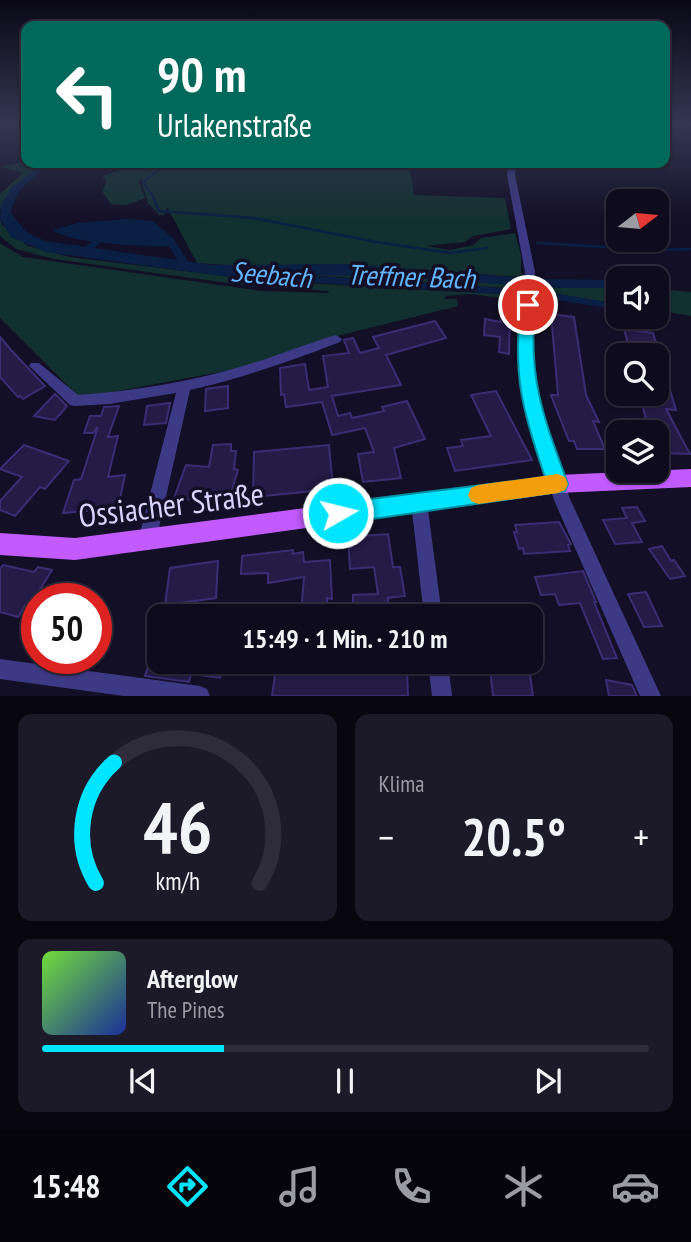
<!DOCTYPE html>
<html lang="de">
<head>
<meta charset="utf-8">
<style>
	:root { --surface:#0e0b1c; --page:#1c1929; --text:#f1f3f6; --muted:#9b9ba3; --line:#2e2b3b; --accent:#00e5ff }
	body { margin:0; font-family:"PT Sans Narrow",sans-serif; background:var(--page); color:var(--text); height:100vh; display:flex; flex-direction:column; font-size:26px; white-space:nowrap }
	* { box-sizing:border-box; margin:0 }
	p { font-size:23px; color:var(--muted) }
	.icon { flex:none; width:38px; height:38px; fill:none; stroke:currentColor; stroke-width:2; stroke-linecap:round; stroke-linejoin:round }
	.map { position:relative; height:696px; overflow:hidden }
	.side { display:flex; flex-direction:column; gap:18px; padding:18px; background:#08060f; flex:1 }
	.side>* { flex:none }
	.guide { position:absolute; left:21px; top:21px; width:649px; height:147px; border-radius:14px; box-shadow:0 2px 5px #0004,0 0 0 2px var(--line); background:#00695c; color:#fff; overflow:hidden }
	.needle { width:46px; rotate:74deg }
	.fabs { position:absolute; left:606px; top:189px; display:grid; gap:14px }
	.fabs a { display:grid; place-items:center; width:63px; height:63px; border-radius:14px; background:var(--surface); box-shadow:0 2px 5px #0004,0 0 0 2px var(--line); font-size:35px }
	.speed { position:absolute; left:21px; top:583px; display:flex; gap:14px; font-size:35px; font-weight:700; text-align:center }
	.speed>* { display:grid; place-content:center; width:91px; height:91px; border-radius:50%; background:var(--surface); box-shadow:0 2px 5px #0004,0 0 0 2px var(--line); line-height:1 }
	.speed .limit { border:10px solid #d22; background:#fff; color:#111 }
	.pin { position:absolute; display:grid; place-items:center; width:60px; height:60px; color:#fff; margin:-30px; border:4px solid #fff; border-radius:50%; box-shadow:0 2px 7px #0007 }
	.me { position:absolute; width:77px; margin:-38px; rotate:82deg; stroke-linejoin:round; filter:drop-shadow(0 0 5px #0008) }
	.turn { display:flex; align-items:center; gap:24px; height:147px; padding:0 21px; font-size:32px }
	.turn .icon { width:91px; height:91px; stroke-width:2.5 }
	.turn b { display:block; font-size:49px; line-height:60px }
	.big { font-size:52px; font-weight:700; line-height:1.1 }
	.side .card { flex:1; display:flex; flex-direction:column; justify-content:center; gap:10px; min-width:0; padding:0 24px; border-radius:14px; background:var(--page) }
	.side .dial { align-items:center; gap:0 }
	.dial svg { height:182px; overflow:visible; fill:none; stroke:var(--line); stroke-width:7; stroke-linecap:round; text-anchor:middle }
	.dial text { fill:var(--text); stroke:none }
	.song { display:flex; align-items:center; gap:21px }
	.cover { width:84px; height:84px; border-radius:10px; background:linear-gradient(135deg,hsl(100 70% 55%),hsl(230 70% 35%)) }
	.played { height:7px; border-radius:4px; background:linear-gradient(90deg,var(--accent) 30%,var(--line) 30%) }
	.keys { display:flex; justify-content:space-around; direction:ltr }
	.heat { display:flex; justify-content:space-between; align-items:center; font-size:38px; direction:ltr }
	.side .tiles { flex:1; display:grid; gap:18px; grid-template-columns:1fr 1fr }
	.card:last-child { grid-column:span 2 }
	.trip { position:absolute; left:147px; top:604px; width:396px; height:70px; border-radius:14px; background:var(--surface); box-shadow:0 2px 5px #0004,0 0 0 2px var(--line); font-weight:700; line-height:70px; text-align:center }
	.tabs { display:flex; height:112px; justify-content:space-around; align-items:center; background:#06040b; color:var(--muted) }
	.tabs .icon { width:49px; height:49px }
	.tabs .selected { color:var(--accent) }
	.tabs b { font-size:32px; color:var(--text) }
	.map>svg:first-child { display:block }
	.green { fill:#12302f }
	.water { fill:#0a1f44 }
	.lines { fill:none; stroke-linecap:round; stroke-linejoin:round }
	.stream-far1 { stroke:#0a1f44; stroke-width:2 }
	.stream { stroke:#0a1f44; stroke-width:2.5 }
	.canal { fill:#0a1f44; fill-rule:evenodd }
	.building { fill:#241b47; stroke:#3b2d73; stroke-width:2 }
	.minor { fill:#3d3a85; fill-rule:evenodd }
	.major { fill:#c25bff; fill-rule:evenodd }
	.route { fill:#00e5ff; stroke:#0095a6; stroke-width:2 }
	.slow { fill:#f59e0b }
	.labels { text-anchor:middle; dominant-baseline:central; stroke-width:7; stroke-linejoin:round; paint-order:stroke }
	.water-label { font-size:28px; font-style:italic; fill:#62b6ff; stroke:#130f26 }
	.near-street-label { font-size:32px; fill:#d9d4ff; stroke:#130f26 }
</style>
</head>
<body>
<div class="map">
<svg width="691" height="696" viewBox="0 0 691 696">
	<rect width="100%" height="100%" fill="#130f26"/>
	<g class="green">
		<path d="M26 161 44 163 0 210V194L23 173 1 167Z"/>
		<path d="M140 163H409L414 195 505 198 511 229 473 236 465 242 426 246 450 250 473 245 481 238 515 233 521 255V277L341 264 242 266 197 263 167 207 164 215H159L148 203 141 181 145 177 139 181 145 198 126 205 111 204 102 191 107 181 102 176Z"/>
		<path d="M0 219 2 225 28 246 70 257 267 281 519 295V303L511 299 470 294 446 296 444 299H457L458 306 341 335 247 367 80 398 0 318V243L23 257 261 291 328 293 329 291 249 286 54 259 16 249 0 236Z"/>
		<path d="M279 273 402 277 520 285V289Z"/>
		<path d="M534 286 618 288V304L534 290Z"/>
		<path d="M656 289 691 292V316L656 310Z"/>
	</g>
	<g class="water">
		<path d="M44 163H52C34 178 14 188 11 213L26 232 45 241 212 265 341 264 538 279 618 280V288H555L402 277 285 274 534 290 618 304V310L534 296 237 278 46 252 11 237 0 219 1 205 11 188Z"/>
		<path d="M125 219 153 221 176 241 174 246C150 247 69 244 53 230L78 223Z"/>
	</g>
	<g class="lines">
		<path class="stream-far1" d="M152 195 143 182 168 163"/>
		<g class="stream">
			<path d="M152 194 159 211 254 218 376 242 450 253 488 248"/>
			<path d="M537 243 656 250 691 249"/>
		</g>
		<g class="canal">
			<path d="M97 238 102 241 100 243 87 254H81V250Z"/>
			<path d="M174 243 177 244 191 266 190 268 186 269 182 268 169 246Z"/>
		</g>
	</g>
	<g class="building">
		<path d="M502 311 510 312 509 354 499 352 500 337 484 335 485 319 501 322Z"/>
		<path d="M551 314 574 317 586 395 599 422 593 421 605 449H577L574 441H569L557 411 551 395H558Z"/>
		<path d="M435 321 446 338 386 355 401 385 332 396 338 416 350 413 352 418 384 411 382 407 407 401 425 439 394 448 401 478 363 482 358 454 374 452 365 428 332 435 322 402 286 407 284 394 281 395 280 368 305 364 309 390 328 387 323 356 349 353 344 340 353 338 360 353 379 348 373 337Z"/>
		<path d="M624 329 653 333 676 410 666 409 690 454 661 453 656 444V432H647L640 419 646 420 640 394H656V355H631Z"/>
		<path d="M0 337 11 350 45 386 23 399 20 396 18 397 0 377Z"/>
		<path d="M228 386V408L205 411 206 389Z"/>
		<path d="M496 391 532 460 455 471 447 448 463 446 461 440 491 436 471 395Z"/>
		<path d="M55 394 67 406 55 420 34 416Z"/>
		<path d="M170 403 166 423 144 425 147 406Z"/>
		<path d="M119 406 108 437 118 436 108 477 125 475 118 508 63 513 74 480 81 479 98 427 93 433H84L90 416H101L104 407Z"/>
		<path d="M231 444V451H236L234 469 238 470 228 503 174 498 186 465 209 467 213 445Z"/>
		<path d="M24 445 69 461 45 489 40 487 15 516 0 510V501L22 477 0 469Z"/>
		<path d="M329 445 333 489 253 497 254 452Z"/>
		<path d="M637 507 645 521 632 523 642 542 615 544 603 520 627 518 622 508Z"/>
		<path d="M559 522 571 544 568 545 570 551 524 554 523 548 519 549 514 532H517L515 525Z"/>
		<path d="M388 534 393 567H400L405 596 388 598 389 616H353V595L378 594 374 567 350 569 348 537Z"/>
		<path d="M662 546 671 561 674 560 685 576 670 579 649 549Z"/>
		<path d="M293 550V554L303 552 304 562 330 560 332 599 327 598V616L301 615 304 577 268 583V573L241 574 242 556Z"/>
		<path d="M218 561 216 598 165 605 170 568Z"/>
		<path d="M3 565 34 572 38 567 52 570 29 607 25 606 18 617 0 612V569Z"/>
		<path d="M583 571 596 602H594L617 658 603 659 580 603 559 605 555 594 541 595 535 577Z"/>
		<path d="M646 592 662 626 644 627 628 594Z"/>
		<path d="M157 638H159V662H224L220 678 191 674 189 682 145 676Z"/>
		<path d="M277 662 407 669 408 696H272Z"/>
		<path d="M490 669 530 674 533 696H493Z"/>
		<path d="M606 680 632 685 637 696H609Z"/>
	</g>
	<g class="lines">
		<g class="minor">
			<path d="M508 163H516L515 175 535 272 530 343 534 389 541 417 570 499 661 696H640L554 500 527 417 520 389 518 343 525 272 507 175Z"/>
			<path d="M336 335 342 339 340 342C291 361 242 378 190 390L156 541 153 547 147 550 141 547 138 541 176 393 109 404 75 406 70 405 29 366 31 363H39L78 395C134 391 189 382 243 366 275 357 305 344 336 335Z"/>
			<path d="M419 494 425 497 427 502 442 616H424L411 502 413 497Z"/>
			<path d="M0 659 200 686 207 689 210 696H124L0 679Z"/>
			<path d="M428 662H448L452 696H432Z"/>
		</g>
		<path class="major" d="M691 469V487L558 493 75 560 0 555V533L75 538 558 475Z"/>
	</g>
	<linearGradient id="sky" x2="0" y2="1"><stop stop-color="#0a0815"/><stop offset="0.56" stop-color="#333752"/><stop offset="1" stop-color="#333752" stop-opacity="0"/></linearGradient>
	<rect width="691" height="223" fill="url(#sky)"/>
	<path class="route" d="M528 300 535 305C528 379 543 416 568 484L565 491 338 524 330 521 327 513 330 506 338 503 545 477C523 413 512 374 521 305Z"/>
	<path class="slow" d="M558 474 565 477 568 484 565 490 558 493 478 504 471 501 468 495 471 488 478 485Z"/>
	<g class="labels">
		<g class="water-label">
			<text transform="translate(271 274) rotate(5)">Seebach</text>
			<text transform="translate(411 276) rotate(2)">Treffner Bach</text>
		</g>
		<g class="near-street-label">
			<text transform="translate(171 504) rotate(-7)">Ossiacher Straße</text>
		</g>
	</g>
</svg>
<div class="fabs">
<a><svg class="needle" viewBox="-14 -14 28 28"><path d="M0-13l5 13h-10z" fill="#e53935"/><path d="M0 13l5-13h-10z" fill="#9b9ba3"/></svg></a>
<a><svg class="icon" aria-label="sound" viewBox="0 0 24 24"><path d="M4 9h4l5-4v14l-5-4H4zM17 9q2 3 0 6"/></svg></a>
<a><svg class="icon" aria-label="search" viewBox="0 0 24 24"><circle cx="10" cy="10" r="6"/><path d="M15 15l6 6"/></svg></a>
<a><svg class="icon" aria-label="layers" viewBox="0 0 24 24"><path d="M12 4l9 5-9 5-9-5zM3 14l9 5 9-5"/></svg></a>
</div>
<div class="speed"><div class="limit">50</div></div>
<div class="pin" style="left:528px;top:305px;background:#d93025"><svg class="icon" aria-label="arrive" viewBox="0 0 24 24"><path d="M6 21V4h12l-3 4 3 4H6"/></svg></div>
<svg class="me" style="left:338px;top:513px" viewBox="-20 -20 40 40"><circle r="17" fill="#00e5ff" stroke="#fff" stroke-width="3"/><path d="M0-11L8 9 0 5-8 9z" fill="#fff"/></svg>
<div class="trip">15:49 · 1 Min. · 210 m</div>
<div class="guide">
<div class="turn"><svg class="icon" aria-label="left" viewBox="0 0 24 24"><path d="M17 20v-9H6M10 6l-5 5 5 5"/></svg><div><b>90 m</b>Urlakenstraße</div></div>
</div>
</div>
<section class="side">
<div class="tiles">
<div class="card dial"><svg viewBox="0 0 100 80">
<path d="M14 69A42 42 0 1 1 86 69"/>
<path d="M14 69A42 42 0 0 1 22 16" stroke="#00e5ff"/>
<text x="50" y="56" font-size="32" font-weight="700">46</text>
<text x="50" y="72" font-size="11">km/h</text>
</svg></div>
<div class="card"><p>Klima</p>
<div class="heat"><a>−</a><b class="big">20.5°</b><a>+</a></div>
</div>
<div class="card">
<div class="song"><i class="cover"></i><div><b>Afterglow</b><p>The Pines</p></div></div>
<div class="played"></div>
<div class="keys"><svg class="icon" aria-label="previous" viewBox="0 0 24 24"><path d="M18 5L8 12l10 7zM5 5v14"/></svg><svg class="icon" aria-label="pause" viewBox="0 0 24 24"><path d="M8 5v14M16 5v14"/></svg><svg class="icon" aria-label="next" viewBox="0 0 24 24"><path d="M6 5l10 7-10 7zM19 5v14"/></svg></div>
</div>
</div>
</section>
<nav class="tabs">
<b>15:48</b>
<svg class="icon selected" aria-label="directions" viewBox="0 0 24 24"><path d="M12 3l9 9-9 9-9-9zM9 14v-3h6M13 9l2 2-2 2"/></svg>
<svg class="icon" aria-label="music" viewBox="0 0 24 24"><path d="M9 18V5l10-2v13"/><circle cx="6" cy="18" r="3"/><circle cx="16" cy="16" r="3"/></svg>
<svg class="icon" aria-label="phone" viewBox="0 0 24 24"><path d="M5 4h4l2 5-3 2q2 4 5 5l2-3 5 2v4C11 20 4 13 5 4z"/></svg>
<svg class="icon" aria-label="climate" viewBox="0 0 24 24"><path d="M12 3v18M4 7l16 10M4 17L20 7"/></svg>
<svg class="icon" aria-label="car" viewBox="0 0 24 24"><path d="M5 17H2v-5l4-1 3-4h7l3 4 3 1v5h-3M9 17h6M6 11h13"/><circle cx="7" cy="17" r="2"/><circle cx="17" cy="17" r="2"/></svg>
</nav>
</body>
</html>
